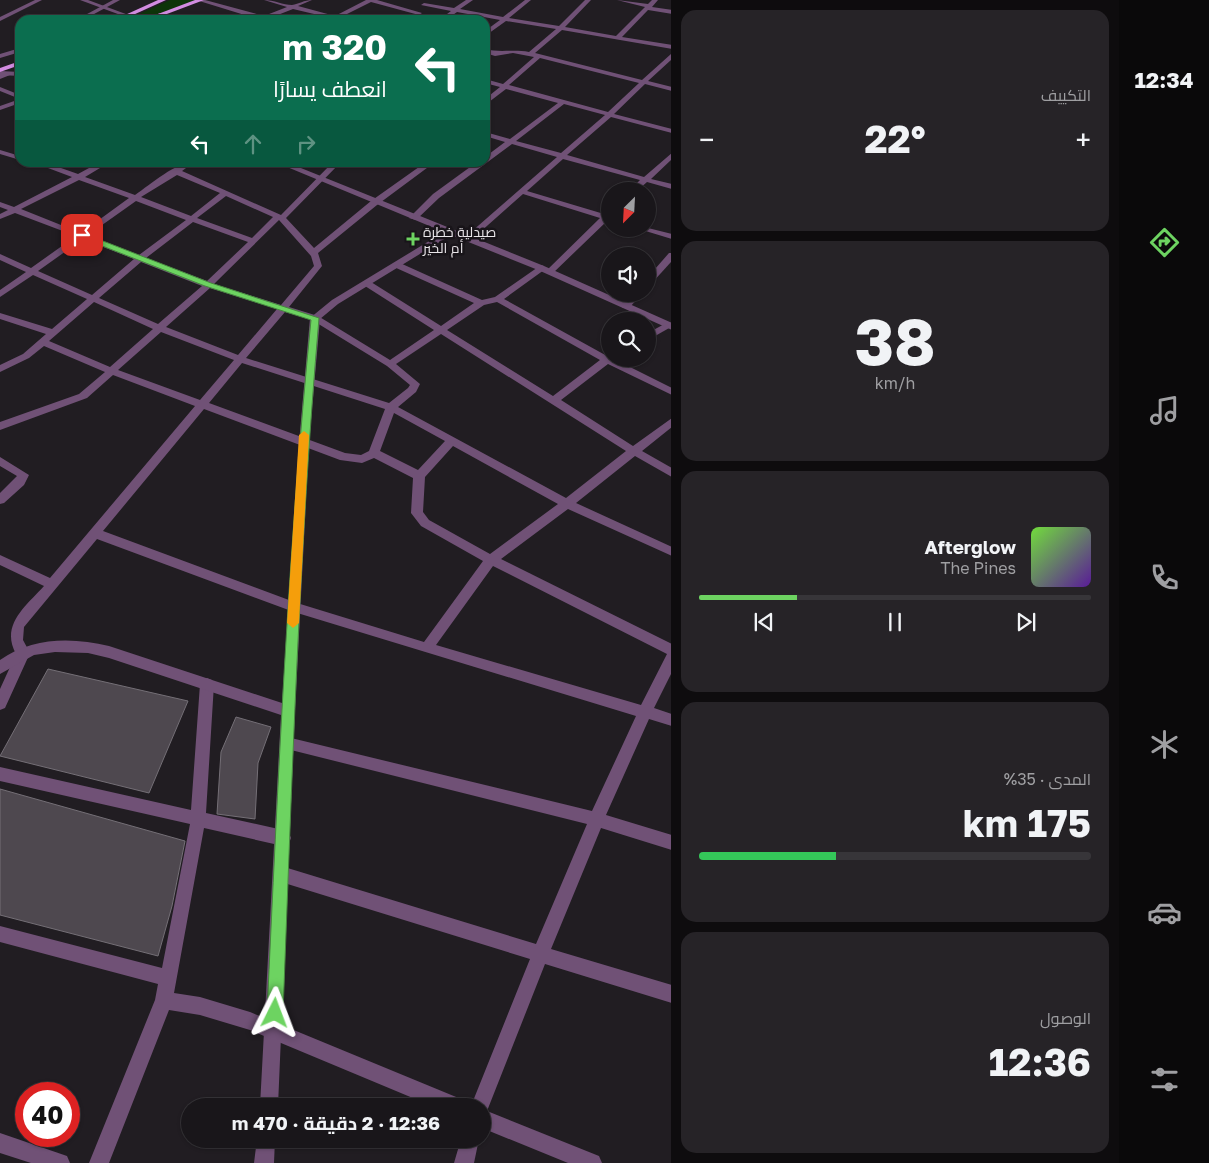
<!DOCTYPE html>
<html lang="ar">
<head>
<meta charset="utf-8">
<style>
	:root { --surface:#19161a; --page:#262327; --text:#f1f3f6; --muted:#9f9fa2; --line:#373539; --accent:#6dd361 }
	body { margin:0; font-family:"Golos Text",Cairo,sans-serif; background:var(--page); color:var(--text); direction:rtl; height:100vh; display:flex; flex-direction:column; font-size:19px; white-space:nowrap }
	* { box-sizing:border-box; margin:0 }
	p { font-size:16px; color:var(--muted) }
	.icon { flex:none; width:28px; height:28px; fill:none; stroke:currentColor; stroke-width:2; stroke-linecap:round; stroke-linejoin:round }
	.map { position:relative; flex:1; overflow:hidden; direction:ltr }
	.details { display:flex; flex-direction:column; gap:10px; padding:10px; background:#0e0c0e; width:448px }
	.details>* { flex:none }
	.hud { position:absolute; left:15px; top:15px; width:475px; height:152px; border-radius:15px; box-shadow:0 1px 4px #0004,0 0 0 1px var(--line); direction:rtl; background:#0b6e4f; color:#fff; overflow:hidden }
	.needle { width:32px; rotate:204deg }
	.fabs { position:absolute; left:601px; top:182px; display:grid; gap:10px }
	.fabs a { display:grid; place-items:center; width:55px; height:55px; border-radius:50%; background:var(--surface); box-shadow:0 1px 4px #0004,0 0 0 1px var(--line); font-size:25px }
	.speed { position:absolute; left:15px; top:1082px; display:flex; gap:10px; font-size:25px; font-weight:700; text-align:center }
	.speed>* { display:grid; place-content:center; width:65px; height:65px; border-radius:50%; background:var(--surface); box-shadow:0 1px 4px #0004,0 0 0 1px var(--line); line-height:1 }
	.speed .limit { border:8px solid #d22; background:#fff; color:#111 }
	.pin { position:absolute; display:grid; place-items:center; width:42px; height:42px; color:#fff; margin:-21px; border-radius:10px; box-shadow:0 2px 8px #0006 }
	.me { position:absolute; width:55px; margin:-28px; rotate:3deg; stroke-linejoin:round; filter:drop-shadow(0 0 4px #0008) }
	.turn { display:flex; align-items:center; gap:18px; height:105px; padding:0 20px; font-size:22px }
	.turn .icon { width:65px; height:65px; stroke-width:2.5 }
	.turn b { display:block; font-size:35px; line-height:42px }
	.lanes { display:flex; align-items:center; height:48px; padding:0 20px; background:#0003; justify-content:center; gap:25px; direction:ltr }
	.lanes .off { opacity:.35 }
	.big { font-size:38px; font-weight:700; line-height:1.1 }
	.details .card { flex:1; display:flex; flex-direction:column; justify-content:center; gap:8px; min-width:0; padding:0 18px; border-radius:15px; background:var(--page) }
	.details .dial { align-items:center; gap:0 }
	.dial b { font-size:65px; line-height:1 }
	.song { display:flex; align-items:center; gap:15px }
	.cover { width:60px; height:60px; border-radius:8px; background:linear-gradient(135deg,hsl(100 70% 55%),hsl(270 70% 35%)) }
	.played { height:5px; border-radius:2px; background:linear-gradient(90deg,var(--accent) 25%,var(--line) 25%) }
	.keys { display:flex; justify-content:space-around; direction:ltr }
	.heat { display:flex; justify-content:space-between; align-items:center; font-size:28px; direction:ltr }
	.charge { height:8px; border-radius:4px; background:linear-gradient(90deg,#34c759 35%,var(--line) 0) }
	.trip { position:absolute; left:181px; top:1098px; width:310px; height:50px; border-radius:25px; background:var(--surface); box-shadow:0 1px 4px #0004,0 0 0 1px var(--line); font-weight:700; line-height:50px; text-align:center; direction:rtl }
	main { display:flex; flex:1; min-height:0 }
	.tabs { display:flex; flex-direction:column; width:90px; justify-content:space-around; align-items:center; background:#0a090a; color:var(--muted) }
	.tabs .icon { width:35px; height:35px }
	.tabs .on { color:var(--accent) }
	.tabs b { font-size:22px; color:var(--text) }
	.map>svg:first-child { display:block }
	.green { fill:#0e340a }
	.building { fill:#4e484f; stroke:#746f76 }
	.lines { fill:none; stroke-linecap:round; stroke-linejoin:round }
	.minor { fill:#705176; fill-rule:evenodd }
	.tertiary { fill:#705176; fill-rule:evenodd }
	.trunk { fill:#d28ce1; fill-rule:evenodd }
	.route { fill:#6dd361; stroke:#47893f }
	.slow { fill:#f59e0b }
	.poi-dot { fill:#6dd361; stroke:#181419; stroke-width:2 }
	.labels { text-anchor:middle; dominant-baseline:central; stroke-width:5; stroke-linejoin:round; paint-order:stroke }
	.far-poi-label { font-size:14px; fill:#e9e5e9; stroke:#181419; text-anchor:start }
</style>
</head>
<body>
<main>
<nav class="tabs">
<b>12:34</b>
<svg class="icon on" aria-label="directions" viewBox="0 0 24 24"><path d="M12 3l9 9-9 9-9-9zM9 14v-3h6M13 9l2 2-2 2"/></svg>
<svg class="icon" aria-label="music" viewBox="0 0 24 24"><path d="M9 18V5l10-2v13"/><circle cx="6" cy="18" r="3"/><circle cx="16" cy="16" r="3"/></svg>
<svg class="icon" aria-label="phone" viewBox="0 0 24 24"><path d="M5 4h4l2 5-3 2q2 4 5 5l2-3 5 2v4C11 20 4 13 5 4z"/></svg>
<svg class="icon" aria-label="climate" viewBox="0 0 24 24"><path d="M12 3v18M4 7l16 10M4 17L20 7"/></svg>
<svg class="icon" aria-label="car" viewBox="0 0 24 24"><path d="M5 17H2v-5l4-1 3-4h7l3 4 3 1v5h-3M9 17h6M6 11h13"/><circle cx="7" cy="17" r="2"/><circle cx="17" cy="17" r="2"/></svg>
<svg class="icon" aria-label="filters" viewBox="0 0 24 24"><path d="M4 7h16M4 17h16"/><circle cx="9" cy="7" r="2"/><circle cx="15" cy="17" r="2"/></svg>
</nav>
<section class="details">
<div class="card"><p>التكييف</p>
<div class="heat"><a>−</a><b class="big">22°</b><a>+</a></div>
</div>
<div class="card dial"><b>38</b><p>km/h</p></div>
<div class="card">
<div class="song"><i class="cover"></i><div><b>Afterglow</b><p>The Pines</p></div></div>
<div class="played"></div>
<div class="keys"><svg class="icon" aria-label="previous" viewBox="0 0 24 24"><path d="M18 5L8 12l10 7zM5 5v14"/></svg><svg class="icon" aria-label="pause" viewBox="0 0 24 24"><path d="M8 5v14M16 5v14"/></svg><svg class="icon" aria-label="next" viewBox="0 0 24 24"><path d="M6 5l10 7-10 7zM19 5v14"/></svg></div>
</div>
<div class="card"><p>المدى · 35%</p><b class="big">175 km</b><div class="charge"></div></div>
<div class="card"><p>الوصول</p><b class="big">12:36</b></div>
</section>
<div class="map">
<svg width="672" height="1163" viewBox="0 0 672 1163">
	<rect width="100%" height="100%" fill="#211d22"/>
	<path class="green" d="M170 0H198L144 19 135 16Z"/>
	<g class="building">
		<path d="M48 669 188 701 149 793 0 756Z"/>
		<path d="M236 717 271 727 258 763 255 819 217 814 221 752Z"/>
		<path d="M0 789 185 841 172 906 158 956 0 915Z"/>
	</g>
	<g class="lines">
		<g class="minor">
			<path d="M35 0H42L0 21V17Z"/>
			<path d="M113 0H120L83 20H76Z"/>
			<path d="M196 0H205L264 16 287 7 264 0C274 0 283 5 292 5 299 4 304 0 312 0L298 6 335 16 366 0H377L422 13 419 15 371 2 341 17 347 20H329L331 18 293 9 270 18 274 20H261Z"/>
			<path d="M466 0H473L460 9 503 17 525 0H531L509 18 559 26 585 0H591L565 27 616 36 645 7 617 0 648 4 652 0H658L652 7 672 10V14L648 10 622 37 672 45V49L562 30 535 53 642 80 672 53V59L648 81 672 87V91L645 84 614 114 672 129V133L611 117 567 155 644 177 672 153V159L651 179 672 184V189L647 182 637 191H629L640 180 563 159 527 191 604 214 610 211V221H607L552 274 545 272 600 218 523 194 470 241 463 239 557 157 512 144 439 198 416 220 409 218 433 194 477 162H485V157L505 142 485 136V132L510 139 558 103 506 89 485 105V99L500 87 485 83V79L503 84 534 57 513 53 495 56 485 53V49C499 53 514 49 529 52L556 29 506 21 485 36V31L500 20 457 12 446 20H439L451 11 421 5 424 3 454 8ZM540 58 639 83 608 112 509 85ZM564 104 605 115 561 153 516 141Z"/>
			<path d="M159 13 177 19 178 20H169L157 16Z"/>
			<path d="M20 48V52L0 58V54Z"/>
			<path d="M10 72 15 73 0 79V75Z"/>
			<path d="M0 87 20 95V103L0 110V106L20 99 0 91Z"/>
			<path d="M0 150 20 156V160L0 154Z"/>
			<path d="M32 162H44L78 174 100 162H110L85 177 135 195C151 184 176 162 194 162L182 171 281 215 333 162H341L286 218 314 248 371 201 426 162H435L377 205 318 253 322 266 289 307 318 316 390 360 434 330 365 286V282H371L441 326 474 303 394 267V263H400L482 300 495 297 541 265 544 266V270L504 299 607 356 610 355V359H614L672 388V395L608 364 561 400 633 446 672 418V427L642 451 672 468V477L635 456 576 503 672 547V556L568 509 501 559 672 644V672L654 708 672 714V726L649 719 606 815 672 835V850L601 828 551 949 672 985V1003L545 964 487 1111 599 1156 602 1163H568L482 1128V1106H471L530 959 281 882 275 880 273 874 275 868 281 866 536 944 587 824 287 749 282 748 280 743 282 738 287 737 592 811 636 716 294 612 97 539 24 627 23 640 30 653 5 708 0 710V689L16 654C0 625 26 606 44 586L0 565V555L50 578 195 406 113 375 87 398 0 430V422L79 394 105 372 44 346 29 358 0 372V365L23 354 46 334 0 319V313L52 329 87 299 33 275 0 297V290L26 272 0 260V254L31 268 76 236 15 213 0 219V214L8 210 0 207V202L14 207 72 177ZM177 175 220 193 191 216 141 197ZM79 180 129 198 81 233 21 209ZM226 196 273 217 252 238 197 218ZM136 201 186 220 139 255 88 235ZM279 220 311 256 314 266 281 305 214 284ZM193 222 248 242 207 281 146 258ZM83 239 134 259 92 295 38 271ZM141 262 202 286 158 324 99 298ZM210 288 277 309 238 355 166 327ZM94 302 153 329 110 367 49 341ZM497 302 600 360 553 396 447 330 484 305ZM285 312 312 320 387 366 410 385 408 388 389 403 246 358ZM161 332 234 360 200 400 118 370ZM441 334 626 451 566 498 398 407 416 392 420 384 396 364ZM242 363 385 409 369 451 361 455 345 453 209 403ZM204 409 340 460 362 463 374 458 413 478 411 513 421 526 483 561 424 642 297 603 103 531ZM394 413 445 441 418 470 380 451ZM453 446 558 504 490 554 429 520 423 512 425 477ZM493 566 667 654 641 705 436 645Z"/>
			<path d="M648 228 672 234V239L639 229Z"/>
			<path d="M669 253H672V261L651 284 648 285V277Z"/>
			<path d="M632 294H642L629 308H623L621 306Z"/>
			<path d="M668 322 671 323V327L648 340V333Z"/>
			<path d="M0 457 29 475 24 485 4 503 0 504V493L17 476 0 466Z"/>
			<path d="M207 678 212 680 214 684 206 813 283 830 289 833 291 838 289 843 283 846 204 828 174 993 200 997 250 1012 461 1099 463 1106H432L250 1030 200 1015 169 1010 109 1163H89L155 1000 158 984 0 942V926L162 968 190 824 0 781V767L191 810 200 684 202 680Z"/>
			<path d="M0 1133 67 1156 70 1163H31L0 1153Z"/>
			<path d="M461 1139H479L474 1163H454Z"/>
		</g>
		<g class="tertiary">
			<path d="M80 0H88L142 20H134Z"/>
			<path d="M0 71 20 72V76L0 75Z"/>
			<path d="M275 162H286L544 266 672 323V330L538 270 451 235 338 304 320 319 309 443 295 711 278 1106H260L281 715 109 658 88 653 55 652 34 655 0 674V660C32 637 72 637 109 646L282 703 299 443 310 318 332 300 444 232Z"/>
			<path d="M257 1139H275L274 1163H254Z"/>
		</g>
		<g class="trunk">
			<path d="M158 0H166L122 20H114Z"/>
			<path d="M195 0H204L151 20H142Z"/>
			<path d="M20 61V65L0 72V68Z"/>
		</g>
	</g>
	<path class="route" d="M79 234H85L211 283 319 318C299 549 292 781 283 1013L281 1018 275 1021 269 1018 267 1013C278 781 288 550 311 320L205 286 79 237Z"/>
	<path class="slow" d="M304 431 309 435 299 623 293 628 287 623 299 435Z"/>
	<path class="poi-dot" d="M410.5 231.5h5v5h5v5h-5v5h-5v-5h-5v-5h5z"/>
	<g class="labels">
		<g class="far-poi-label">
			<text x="423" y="231">صيدلية خطرة<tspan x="423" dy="16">أم الخير</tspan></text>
		</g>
	</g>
</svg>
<div class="fabs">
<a><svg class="needle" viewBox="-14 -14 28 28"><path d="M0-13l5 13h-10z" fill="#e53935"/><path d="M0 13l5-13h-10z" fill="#9f9fa2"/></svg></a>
<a><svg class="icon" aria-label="sound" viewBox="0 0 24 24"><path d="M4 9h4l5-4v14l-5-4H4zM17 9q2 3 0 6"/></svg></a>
<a><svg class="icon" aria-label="search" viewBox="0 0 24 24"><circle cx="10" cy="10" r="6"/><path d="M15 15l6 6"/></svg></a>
</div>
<div class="speed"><div class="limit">40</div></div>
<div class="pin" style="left:82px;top:235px;background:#d93025"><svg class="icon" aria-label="arrive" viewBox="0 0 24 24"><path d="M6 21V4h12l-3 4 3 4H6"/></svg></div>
<svg class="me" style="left:275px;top:1013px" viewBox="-20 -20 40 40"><path d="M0-17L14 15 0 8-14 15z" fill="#6dd361" stroke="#fff" stroke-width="4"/></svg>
<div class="trip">12:36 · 2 دقيقة · 470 m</div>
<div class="hud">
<div class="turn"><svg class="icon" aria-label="left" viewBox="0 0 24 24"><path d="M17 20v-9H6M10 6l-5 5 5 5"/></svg><div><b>320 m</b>انعطف يسارًا</div></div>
<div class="lanes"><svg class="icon" aria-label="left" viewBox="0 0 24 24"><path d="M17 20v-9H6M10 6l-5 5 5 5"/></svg><svg class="icon off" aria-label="ahead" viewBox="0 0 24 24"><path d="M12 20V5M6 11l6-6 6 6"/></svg><svg class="icon off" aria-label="right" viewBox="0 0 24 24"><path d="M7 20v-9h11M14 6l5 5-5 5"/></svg></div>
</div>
</div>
</main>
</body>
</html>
